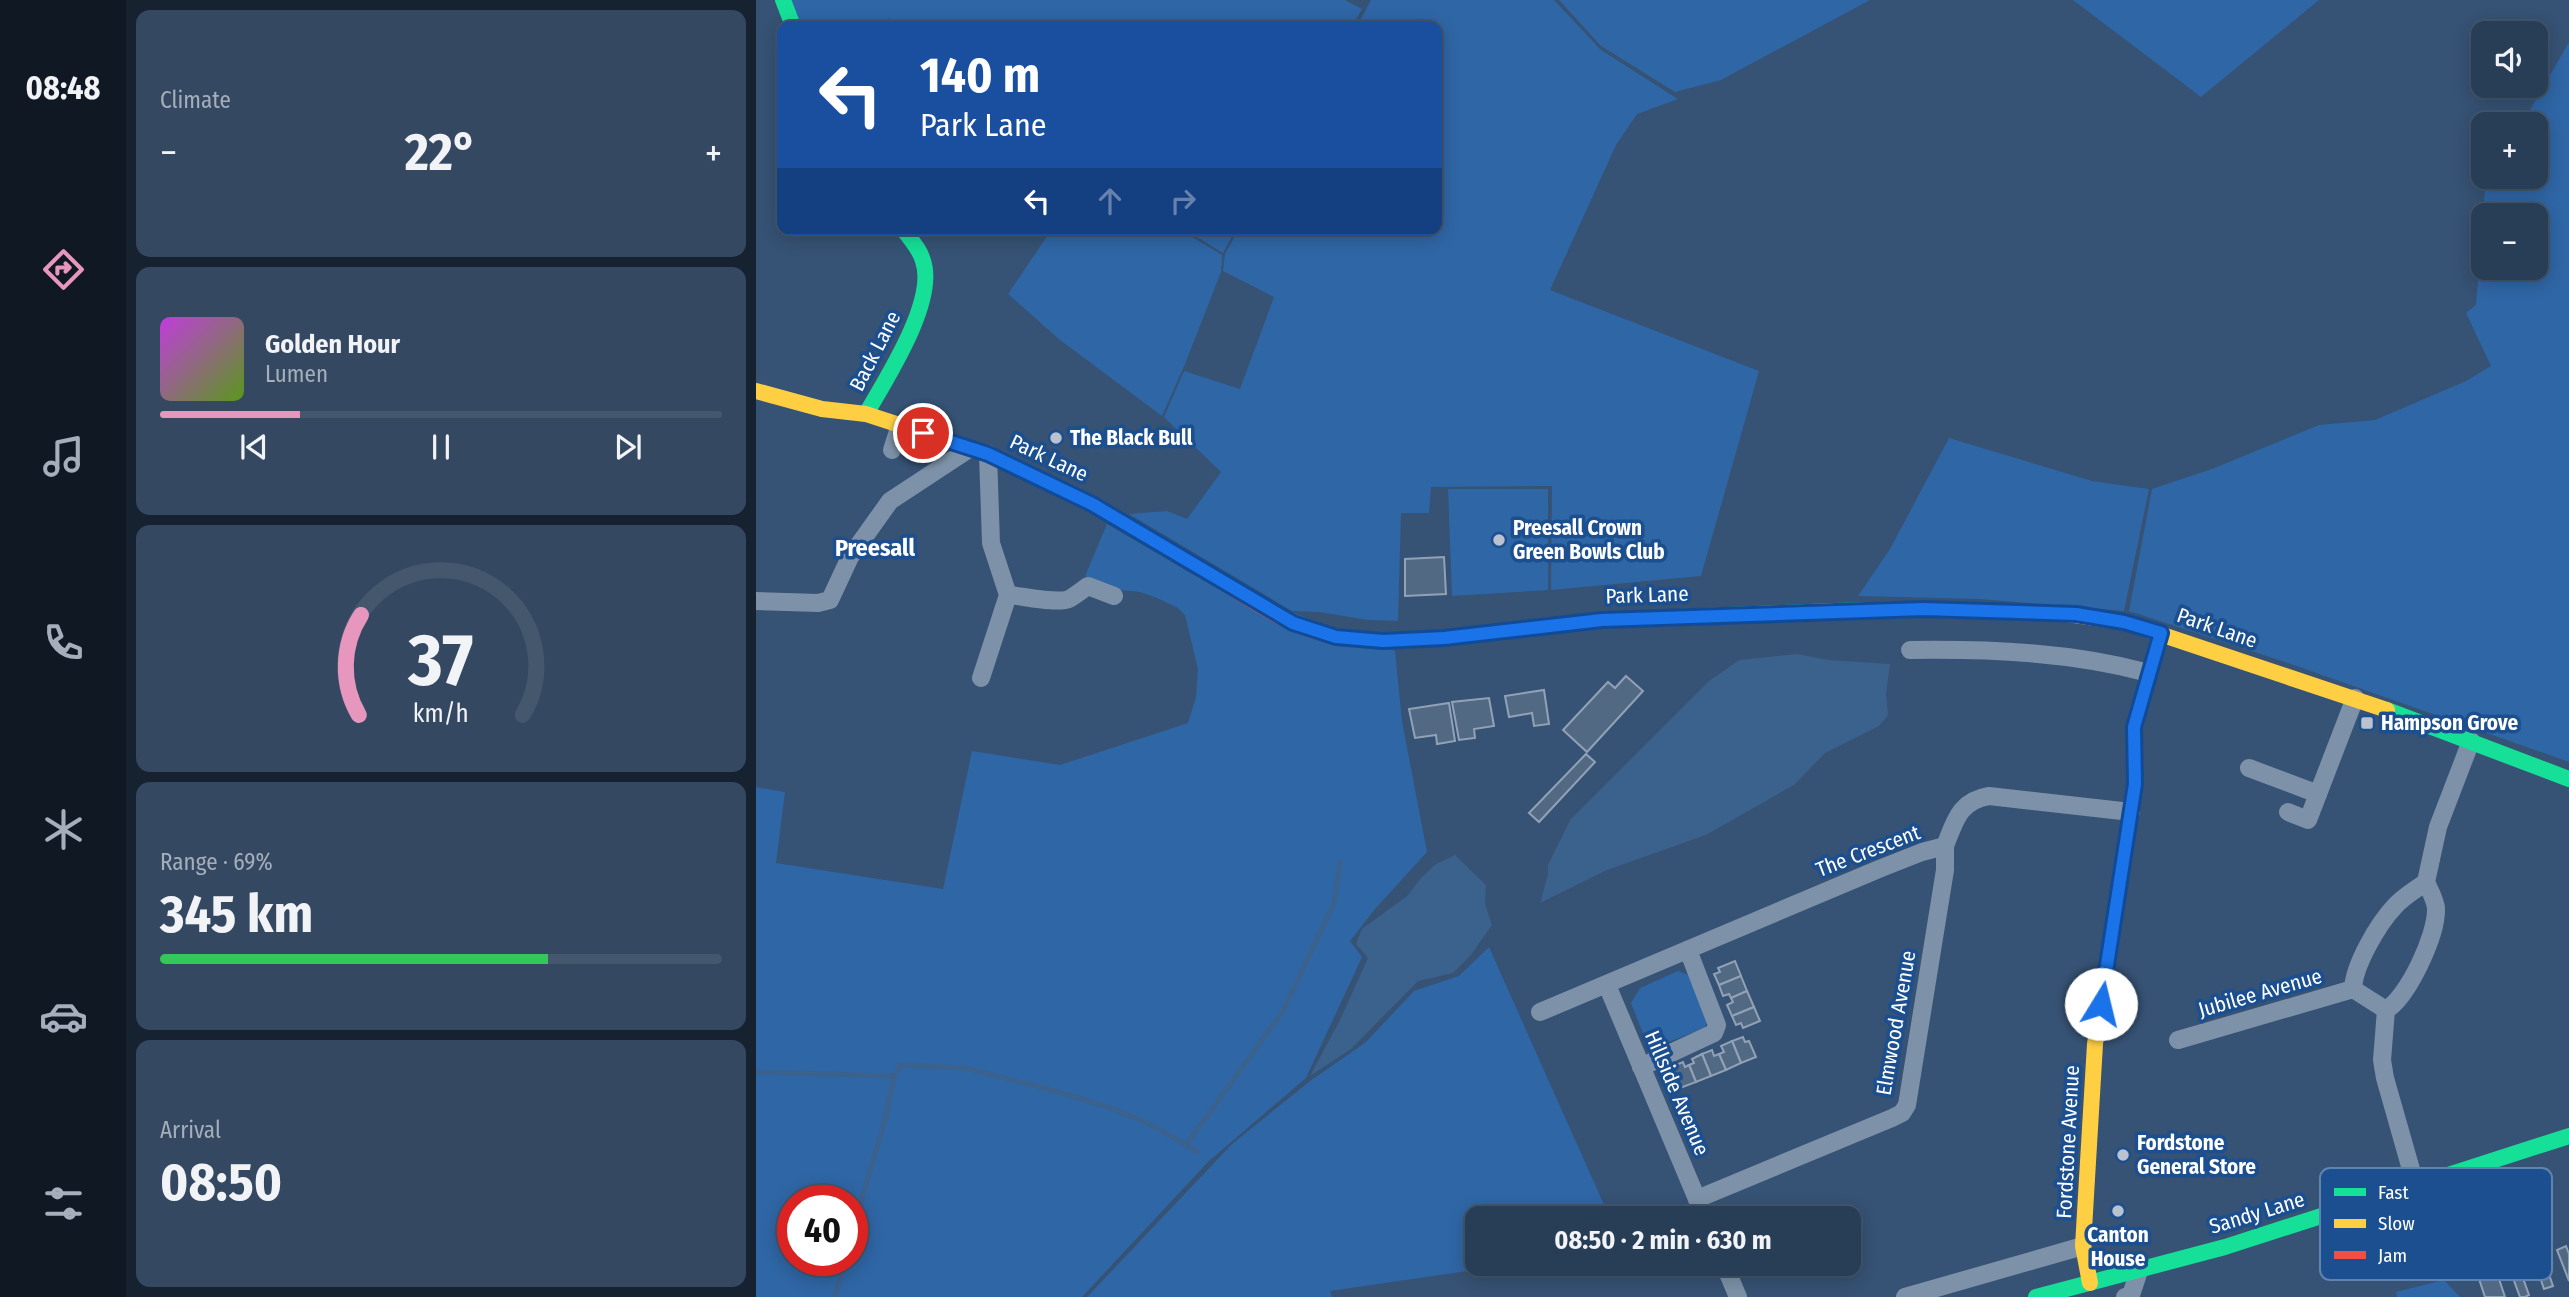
<!DOCTYPE html>
<html lang="en">
<head>
<meta charset="utf-8">
<style>
	:root { --surface:#283e57; --page:#344961; --text:#f1f3f6; --muted:#a5aeba; --line:#44576d; --accent:#e797bd }
	body { margin:0; font-family:"Fira Sans Condensed",sans-serif; background:var(--page); color:var(--text); height:100vh; display:flex; flex-direction:column; font-size:26px; white-space:nowrap }
	* { box-sizing:border-box; margin:0 }
	p { font-size:23px; color:var(--muted) }
	.icon { flex:none; width:38px; height:38px; fill:none; stroke:currentColor; stroke-width:2; stroke-linecap:round; stroke-linejoin:round }
	.map { position:relative; flex:1; overflow:hidden }
	.side { display:flex; flex-direction:column; gap:10px; padding:10px; background:#162230; width:630px }
	.side>* { flex:none }
	.hud { position:absolute; left:21px; top:21px; width:665px; height:214px; border-radius:14px; box-shadow:0 4px 18px #0003,0 0 0 2px var(--line); background:#1a4fa0; color:#fff; overflow:hidden }
	.buttons { position:absolute; left:1715px; top:21px; display:grid; gap:14px }
	.buttons a { display:grid; place-items:center; width:77px; height:77px; border-radius:14px; background:var(--surface); box-shadow:0 4px 18px #0003,0 0 0 2px var(--line); font-size:35px }
	.speed { position:absolute; left:21px; top:1185px; display:flex; gap:14px; font-size:35px; font-weight:700; text-align:center }
	.speed>* { display:grid; place-content:center; width:91px; height:91px; border-radius:50%; background:var(--surface); box-shadow:0 4px 18px #0003,0 0 0 2px var(--line); line-height:1 }
	.speed .limit { border:10px solid #d22; background:#fff; color:#111 }
	.pin { position:absolute; display:grid; place-items:center; width:60px; height:60px; color:#fff; margin:-30px; border:4px solid #fff; border-radius:50%; box-shadow:0 2px 7px #0007 }
	.me { position:absolute; width:77px; margin:-38px; rotate:9deg; stroke-linejoin:round; filter:drop-shadow(0 0 5px #0008) }
	.turn { display:flex; align-items:center; gap:24px; height:147px; padding:0 28px; font-size:32px }
	.turn .icon { width:91px; height:91px; stroke-width:2.5 }
	.turn b { display:block; font-size:49px; line-height:60px }
	.lanes { display:flex; align-items:center; height:66px; padding:0 28px; background:#0003; justify-content:center; gap:35px; direction:ltr }
	.lanes .off { opacity:.35 }
	.big { font-size:52px; font-weight:700; line-height:1.1 }
	.side .widget { flex:1; display:flex; flex-direction:column; justify-content:center; gap:10px; min-width:0; padding:0 24px; border-radius:14px; background:var(--page) }
	.side .dial { align-items:center; gap:0 }
	.dial svg { height:182px; overflow:visible; fill:none; stroke:var(--line); stroke-width:7; stroke-linecap:round; text-anchor:middle }
	.dial text { fill:var(--text); stroke:none }
	.song { display:flex; align-items:center; gap:21px }
	.cover { width:84px; height:84px; border-radius:10px; background:linear-gradient(135deg,hsl(290 70% 55%),hsl(90 70% 35%)) }
	.played { height:7px; border-radius:4px; background:linear-gradient(90deg,var(--accent) 25%,var(--line) 25%) }
	.keys { display:flex; justify-content:space-around; direction:ltr }
	.heat { display:flex; justify-content:space-between; align-items:center; font-size:38px; direction:ltr }
	.charge { height:10px; border-radius:5px; background:linear-gradient(90deg,#34c759 69%,var(--line) 0) }
	.trip { position:absolute; left:709px; top:1206px; width:396px; height:70px; border-radius:14px; background:var(--surface); box-shadow:0 4px 18px #0003,0 0 0 2px var(--line); font-weight:700; line-height:70px; text-align:center }
	main { display:flex; flex:1; min-height:0 }
	.dock { display:flex; flex-direction:column; width:126px; justify-content:space-around; align-items:center; background:#101923; color:var(--muted) }
	.dock .icon { width:49px; height:49px }
	.dock .current { color:var(--accent) }
	.dock b { font-size:32px; color:var(--text) }
	.map>svg:first-child { display:block }
	.green { fill:#2f66a5; fill-rule:evenodd }
	.water { fill:#3b618d }
	.lines { fill:none; stroke-linecap:round; stroke-linejoin:round }
	.stream { stroke:#3b618d; stroke-width:5 }
	.building { fill:#526984; stroke:#92a2b6; stroke-width:2 }
	.street { stroke:#7d92a8; stroke-width:18 }
	.fast { stroke:#16e098; stroke-width:16 }
	.slow { stroke:#ffcf43; stroke-width:16 }
	.jam { stroke:#f24e42; stroke-width:16 }
	.route-casing { stroke:#114b97; stroke-width:18 }
	.route { stroke:#1a73e8; stroke-width:12 }
	.poi-dot { fill:#b9c2ce; stroke:#1b4f8f; stroke-width:2.5 }
	.labels { text-anchor:middle; dominant-baseline:central; stroke-width:7; stroke-linejoin:round; paint-order:stroke }
	.street-label { font-size:21px; fill:#fff; stroke:#1b4f8f }
	.poi-label { font-size:21px; font-weight:bold; fill:#fff; stroke:#1b4f8f; text-anchor:start }
	.quarter-label { font-size:24px; font-weight:bold; fill:#fff; stroke:#1b4f8f }
	.key { fill:#1b4f8f; stroke:#5f84b1; stroke-width:2 }
	.key-label { font-size:19px; fill:#fff }
</style>
</head>
<body>
<main>
<nav class="dock">
<b>08:48</b>
<svg class="icon current" aria-label="directions" viewBox="0 0 24 24"><path d="M12 3l9 9-9 9-9-9zM9 14v-3h6M13 9l2 2-2 2"/></svg>
<svg class="icon" aria-label="music" viewBox="0 0 24 24"><path d="M9 18V5l10-2v13"/><circle cx="6" cy="18" r="3"/><circle cx="16" cy="16" r="3"/></svg>
<svg class="icon" aria-label="phone" viewBox="0 0 24 24"><path d="M5 4h4l2 5-3 2q2 4 5 5l2-3 5 2v4C11 20 4 13 5 4z"/></svg>
<svg class="icon" aria-label="climate" viewBox="0 0 24 24"><path d="M12 3v18M4 7l16 10M4 17L20 7"/></svg>
<svg class="icon" aria-label="car" viewBox="0 0 24 24"><path d="M5 17H2v-5l4-1 3-4h7l3 4 3 1v5h-3M9 17h6M6 11h13"/><circle cx="7" cy="17" r="2"/><circle cx="17" cy="17" r="2"/></svg>
<svg class="icon" aria-label="filters" viewBox="0 0 24 24"><path d="M4 7h16M4 17h16"/><circle cx="9" cy="7" r="2"/><circle cx="15" cy="17" r="2"/></svg>
</nav>
<section class="side">
<div class="widget"><p>Climate</p>
<div class="heat"><a>−</a><b class="big">22°</b><a>+</a></div>
</div>
<div class="widget">
<div class="song"><i class="cover"></i><div><b>Golden Hour</b><p>Lumen</p></div></div>
<div class="played"></div>
<div class="keys"><svg class="icon" aria-label="previous" viewBox="0 0 24 24"><path d="M18 5L8 12l10 7zM5 5v14"/></svg><svg class="icon" aria-label="pause" viewBox="0 0 24 24"><path d="M8 5v14M16 5v14"/></svg><svg class="icon" aria-label="next" viewBox="0 0 24 24"><path d="M6 5l10 7-10 7zM19 5v14"/></svg></div>
</div>
<div class="widget dial"><svg viewBox="0 0 100 80">
<path d="M14 69A42 42 0 1 1 86 69"/>
<path d="M14 69A42 42 0 0 1 15 25" stroke="#e797bd"/>
<text x="50" y="56" font-size="32" font-weight="700">37</text>
<text x="50" y="72" font-size="11">km/h</text>
</svg></div>
<div class="widget"><p>Range · 69%</p><b class="big">345 km</b><div class="charge"></div></div>
<div class="widget"><p>Arrival</p><b class="big">08:50</b></div>
</section>
<div class="map">
<svg width="1813" height="1297" viewBox="0 0 1813 1297">
	<rect width="100%" height="100%" fill="#365274"/>
	<g class="green">
		<path d="M35 0H589L606 9 596 26H139L133 18 129 26H44Z"/>
		<path d="M615 0H798L845 50 922 99 881 114 860 145 794 290 1003 371 945 576 795 590 796 486 675 487 673 513H645L642 621 612 620 563 612 536 611 373 514 411 511 431 519 465 472 408 417 428 371 484 389 518 297 467 271 469 254 483 229H681V26H601Z"/>
		<path d="M803 0H1114L965 80 919 92 845 46Z"/>
		<path d="M1317 0H1563L1445 97Z"/>
		<path d="M1813 42V762L1532 663 1373 611 1396 489 1456 469 1563 425 1619 420 1710 381 1735 366 1710 313 1720 305 1727 217V268H1780V215H1727L1729 189 1736 177H1780V124H1766Z"/>
		<path d="M296 229H423L466 255 465 272 429 364 406 416 304 340 252 294Z"/>
		<path d="M428 229H480L467 253Z"/>
		<path d="M1193 438 1336 481 1393 489 1368 611 1224 599 1102 596 1134 549Z"/>
		<path d="M692 489H792V590L696 596Z"/>
		<path d="M351 524 438 575 639 651 646 721 671 852 619 909 594 941 606 957 550 1078 453 1161 326 1297H0V787L29 792 20 863 187 889 216 751 304 765 432 723 440 697 442 669 429 615 422 608 401 598 384 592 364 590 342 584 329 576ZM37 1200H96V1260H37Z"/>
		<path d="M733 947 854 1218H721V1264H760L574 1291 576 1297H331L476 1144 554 1081 609 1043 658 991 703 976Z"/>
		<path d="M922 971 933 975 951 1022 949 1028 897 1048 892 1046 875 1003 884 988Z"/>
		<path d="M1688 1280 1704 1297H1641L1640 1292Z"/>
	</g>
	<g class="water">
		<path d="M1041 654 1073 660 1134 664 1130 694 1132 715 1123 726 1069 753 1038 785 950 835 851 870 784 903 792 874V865L814 820 953 681 983 660Z"/>
		<path d="M699 855 730 885 729 904 736 925 715 955 697 973 662 981 595 1049 554 1076 584 1020 612 958 600 944 606 929 651 896 666 877 680 864Z"/>
	</g>
	<g class="lines">
		<g class="stream">
			<path d="M0 1072 138 1076 144 1065 208 1068 292 1089 349 1106 394 1124 442 1152"/>
			<path d="M430 1145 527 1011 578 903 584 862"/>
			<path d="M96 1232 129 1120 138 1076"/>
			<path d="M79 1297 89 1260"/>
		</g>
	</g>
	<g class="building">
		<path d="M688 557 690 594 649 596V559Z"/>
		<path d="M870 676 887 691 831 752 807 730 852 682 859 688Z"/>
		<path d="M788 690 793 724 778 726 776 713 753 717 749 696Z"/>
		<path d="M733 698 738 726 718 729 719 738 703 740 696 702Z"/>
		<path d="M693 703 699 741 681 744 680 735 659 738 653 709Z"/>
		<path d="M830 754 839 762 783 822 773 813Z"/>
		<path d="M979 961 985 976 963 985 958 974 964 972 962 968Z"/>
		<path d="M985 976 991 991 975 998 973 994 967 996 963 985Z"/>
		<path d="M991 991 998 1007 976 1016 971 1005 977 1002 975 998Z"/>
		<path d="M998 1007 1004 1021 987 1028 985 1023 980 1025 976 1016Z"/>
		<path d="M987 1037 989 1042 993 1041 1000 1057 985 1063 976 1041Z"/>
		<path d="M976 1041 985 1063 970 1070 963 1054 968 1052 965 1046Z"/>
		<path d="M956 1050 958 1056 963 1054 970 1070 955 1076 946 1054Z"/>
		<path d="M946 1054 955 1076 940 1082 933 1065 938 1063 936 1059Z"/>
		<path d="M927 1062 929 1067 933 1065 940 1082 924 1088 915 1067Z"/>
		<path d="M1810 1246 1813 1254V1281L1801 1250Z"/>
		<path d="M1786 1254 1797 1286 1788 1289 1777 1257Z"/>
		<path d="M1762 1264 1773 1295 1769 1297H1764L1753 1267Z"/>
		<path d="M1741 1273 1749 1297H1729L1723 1279Z"/>
	</g>
	<g class="lines">
		<g class="street">
			<path d="M136 450 144 425"/>
			<path d="M252 595C267 596 301 604 313 599 320 595 326 590 332 586L358 596"/>
			<path d="M0 601 62 603 74 600 94 557 134 501 213 449"/>
			<path d="M1154 650C1235 649 1315 652 1393 673"/>
			<path d="M225 678 252 595 235 543 232 454"/>
			<path d="M1493 768 1562 794"/>
			<path d="M1532 812 1552 820 1599 698"/>
			<path d="M851 985 949 1218"/>
			<path d="M1630 1010 1597 989C1598 965 1622 924 1639 906 1648 896 1659 890 1670 882"/>
			<path d="M784 1012 1123 869 1166 852 1189 846C1199 821 1203 801 1233 796L1375 812"/>
			<path d="M1422 1040 1597 989"/>
			<path d="M885 1067 958 1033 961 1025 932 950"/>
			<path d="M1660 1187 1629 1078 1626 1060 1630 1010C1652 997 1681 935 1680 908 1679 899 1674 891 1670 882L1682 827 1715 741"/>
			<path d="M941 1199 1136 1118 1146 1113 1151 1105 1189 870V846"/>
			<path d="M968 1264 982 1297"/>
			<path d="M1149 1297 1327 1246"/>
			<path d="M1369 1297 1375 1295 1383 1271"/>
		</g>
		<g class="fast">
			<path d="M27 0 37 26"/>
			<path d="M110 414C130 379 181 301 167 261 164 249 154 239 147 229"/>
			<path d="M717 635 846 620 1077 611 1168 609 1304 613"/>
			<path d="M1631 710 1813 779"/>
			<path d="M1345 1005 1379 784 1378 727 1405 633"/>
			<path d="M1280 1297 1469 1247 1813 1136"/>
		</g>
		<g class="slow">
			<path d="M0 391 66 409 110 414 232 454 336 504 435 563"/>
			<path d="M1304 613 1368 622 1631 710"/>
			<path d="M1334 1283 1327 1246 1339 1044 1345 1005"/>
		</g>
		<path class="jam" d="M435 563C467 581 504 608 537 623 593 648 658 641 717 635"/>
	</g>
	<g class="lines">
		<defs>
			<path id="route" d="M167 433 232 454 336 504 537 623 580 637 627 641 688 638 846 620 1168 609 1320 614 1368 622 1405 633 1378 727 1379 784 1345 1004"/>
		</defs>
		<use href="#route" class="route-casing"/>
		<use href="#route" class="route"/>
	</g>
	<g class="poi-dot">
		<circle cx="300" cy="438" r="7"/>
		<circle cx="743" cy="540" r="7"/>
		<rect x="1604" y="716" width="14" height="14" rx="3.5"/>
		<circle cx="1367" cy="1155" r="7"/>
		<circle cx="1362" cy="1211" r="7"/>
	</g>
	<g class="labels">
		<g class="street-label">
			<text transform="translate(119 351) rotate(-63)">Back Lane</text>
			<text transform="translate(293 458) rotate(25)">Park Lane</text>
			<text transform="translate(891 595) rotate(-2)">Park Lane</text>
			<text transform="translate(1461 628) rotate(19)">Park Lane</text>
			<text transform="translate(1112 851) rotate(-21)">The Crescent</text>
			<text transform="translate(1504 993) rotate(-16)">Jubilee Avenue</text>
			<text transform="translate(1140 1023) rotate(-80)">Elmwood Avenue</text>
			<text transform="translate(921 1093) rotate(67)">Hillside Avenue</text>
			<text transform="translate(1312 1142) rotate(-87)">Fordstone Avenue</text>
			<text transform="translate(1501 1213) rotate(-17)">Sandy Lane</text>
		</g>
		<g class="poi-label">
			<text x="314" y="438">The Black Bull</text>
			<text x="757" y="528">Preesall Crown<tspan x="757" dy="24">Green Bowls Club</tspan></text>
			<text x="1625" y="723">Hampson Grove</text>
			<text x="1381" y="1143">Fordstone<tspan x="1381" dy="24">General Store</tspan></text>
			<text x="1362" y="1235" text-anchor="middle">Canton<tspan x="1362" dy="24">House</tspan></text>
		</g>
		<g class="quarter-label">
			<text x="119" y="548">Preesall</text>
		</g>
	</g>
	<rect x="1564" y="1168" width="232" height="112" rx="10" class="key"/>
	<rect x="1578" y="1188" width="32" height="8" fill="#16e098"/>
	<rect x="1578" y="1219" width="32" height="9" fill="#ffcf43"/>
	<rect x="1578" y="1251" width="32" height="8" fill="#f24e42"/>
	<g class="key-label">
		<text x="1622" y="1199">Fast</text>
		<text x="1622" y="1230">Slow</text>
		<text x="1622" y="1262">Jam</text>
	</g>
</svg>
<div class="buttons">
<a><svg class="icon" aria-label="sound" viewBox="0 0 24 24"><path d="M4 9h4l5-4v14l-5-4H4zM17 9q2 3 0 6"/></svg></a>
<a>+</a>
<a>−</a>
</div>
<div class="speed"><div class="limit">40</div></div>
<div class="pin" style="left:167px;top:433px;background:#d93025"><svg class="icon" aria-label="arrive" viewBox="0 0 24 24"><path d="M6 21V4h12l-3 4 3 4H6"/></svg></div>
<svg class="me" style="left:1345px;top:1004px" viewBox="-20 -20 40 40"><circle r="19" fill="#fff"/><path d="M0-13L10 11 0 6-10 11z" fill="#1a73e8"/></svg>
<div class="trip">08:50 · 2 min · 630 m</div>
<div class="hud">
<div class="turn"><svg class="icon" aria-label="left" viewBox="0 0 24 24"><path d="M17 20v-9H6M10 6l-5 5 5 5"/></svg><div><b>140 m</b>Park Lane</div></div>
<div class="lanes"><svg class="icon" aria-label="left" viewBox="0 0 24 24"><path d="M17 20v-9H6M10 6l-5 5 5 5"/></svg><svg class="icon off" aria-label="ahead" viewBox="0 0 24 24"><path d="M12 20V5M6 11l6-6 6 6"/></svg><svg class="icon off" aria-label="right" viewBox="0 0 24 24"><path d="M7 20v-9h11M14 6l5 5-5 5"/></svg></div>
</div>
</div>
</main>
</body>
</html>
